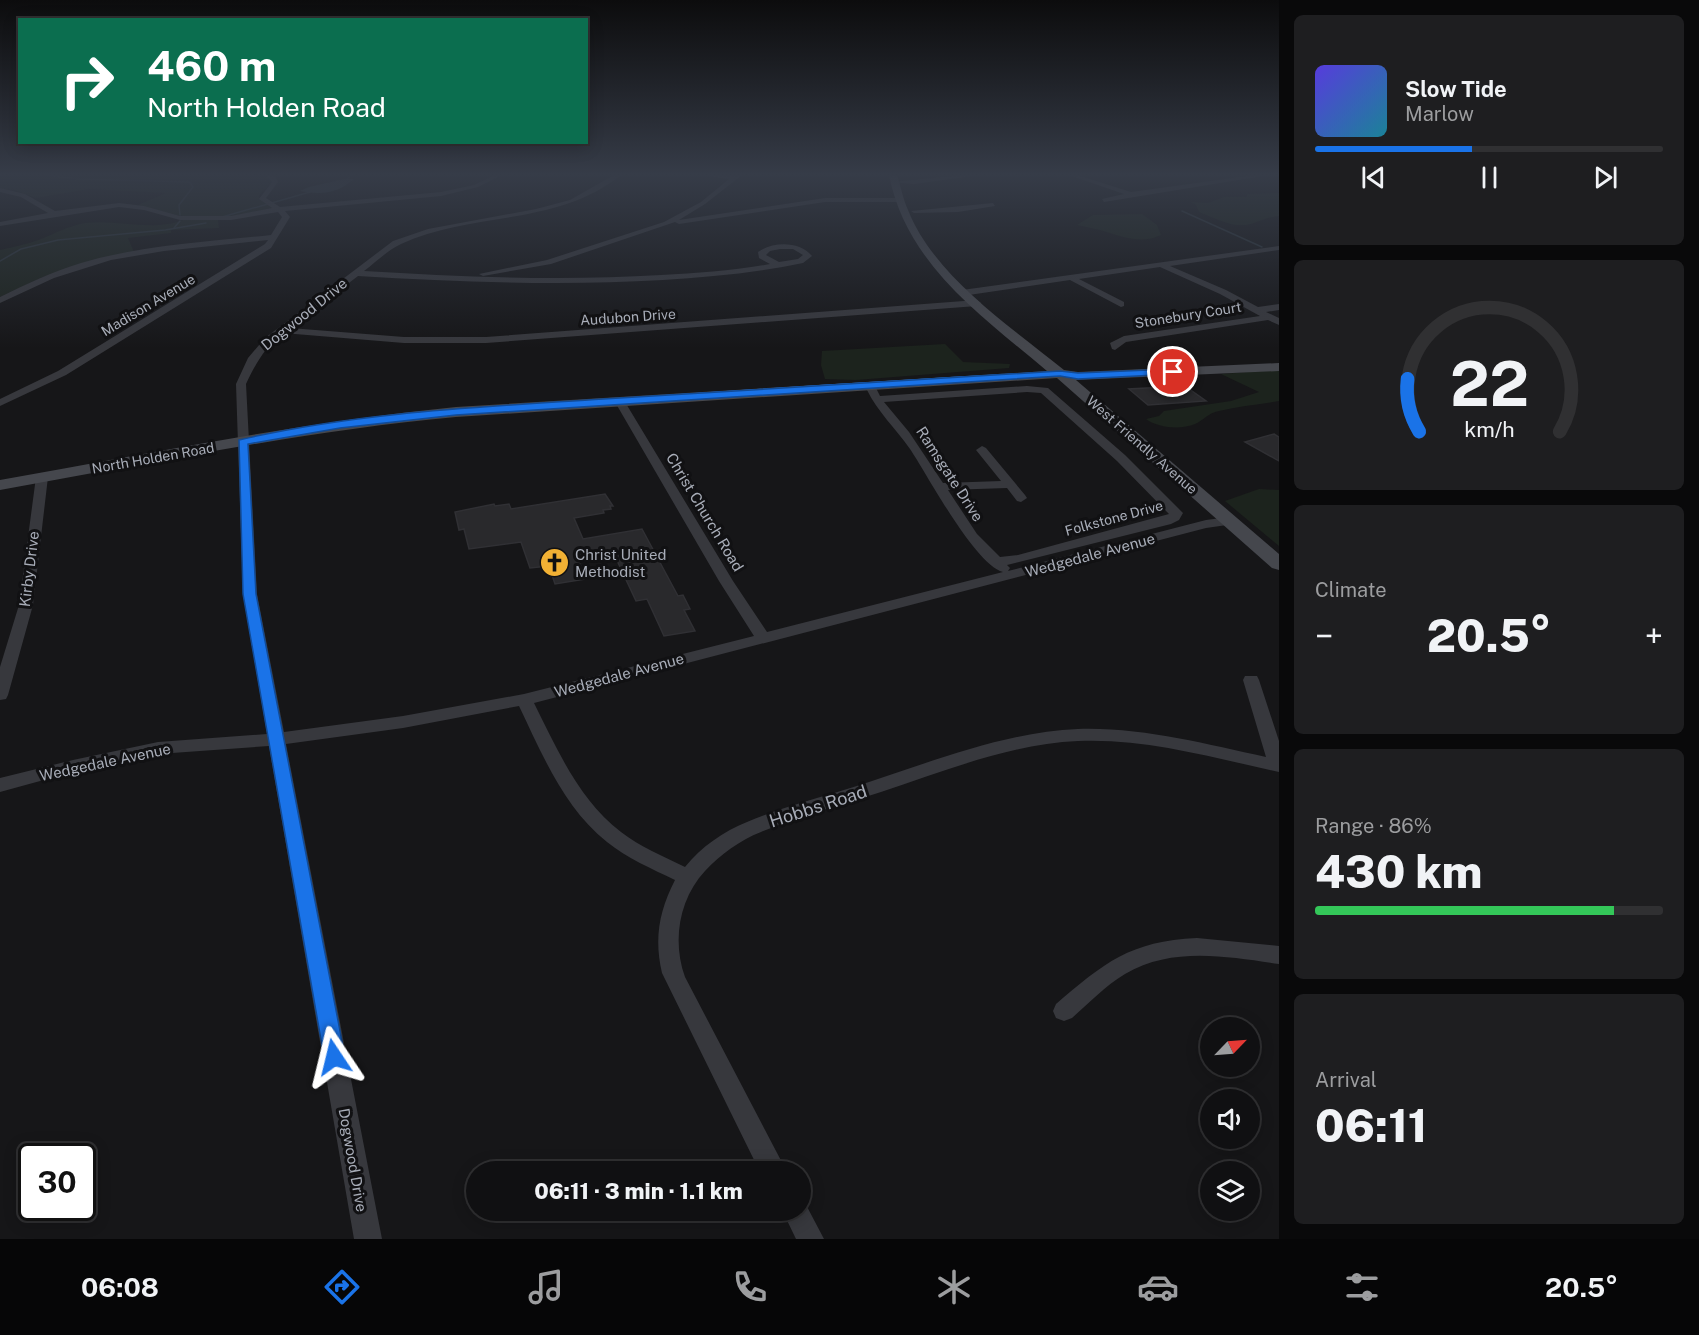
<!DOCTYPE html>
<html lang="en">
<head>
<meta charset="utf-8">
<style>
	:root { --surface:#101012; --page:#1e1e20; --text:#f1f3f6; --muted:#9c9d9f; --line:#303032; --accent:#1a73e8 }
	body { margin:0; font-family:"Public Sans",sans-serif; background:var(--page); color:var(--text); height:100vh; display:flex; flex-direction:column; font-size:22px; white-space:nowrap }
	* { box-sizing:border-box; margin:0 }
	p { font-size:20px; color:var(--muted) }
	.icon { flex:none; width:33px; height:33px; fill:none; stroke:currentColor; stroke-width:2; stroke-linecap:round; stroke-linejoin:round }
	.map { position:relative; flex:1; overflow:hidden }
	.details { display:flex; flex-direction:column; gap:15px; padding:15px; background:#09090a; width:420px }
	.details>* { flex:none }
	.guide { position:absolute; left:18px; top:18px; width:570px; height:126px; border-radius:0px; box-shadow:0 3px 15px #0003,0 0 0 2px var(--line); background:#0b6e4f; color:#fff; overflow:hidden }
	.needle { width:39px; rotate:65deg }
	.buttons { position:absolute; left:1200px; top:1017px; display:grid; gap:12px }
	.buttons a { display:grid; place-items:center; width:60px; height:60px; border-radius:50%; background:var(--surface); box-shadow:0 3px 15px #0003,0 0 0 2px var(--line); font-size:30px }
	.speed { position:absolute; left:18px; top:1143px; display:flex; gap:12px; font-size:30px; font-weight:700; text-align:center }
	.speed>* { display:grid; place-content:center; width:78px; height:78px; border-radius:50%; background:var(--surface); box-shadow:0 3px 15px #0003,0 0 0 2px var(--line); line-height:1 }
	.speed .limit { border:3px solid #111; border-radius:9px; background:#fff; color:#111 }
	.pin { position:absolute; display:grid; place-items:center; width:51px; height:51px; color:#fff; margin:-26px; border:3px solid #fff; border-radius:50%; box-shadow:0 2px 6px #0007 }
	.me { position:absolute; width:66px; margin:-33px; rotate:350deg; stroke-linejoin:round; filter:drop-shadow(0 0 4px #0008) }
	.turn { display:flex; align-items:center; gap:21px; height:126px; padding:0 30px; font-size:27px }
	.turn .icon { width:78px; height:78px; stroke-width:2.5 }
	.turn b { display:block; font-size:42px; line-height:51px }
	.big { font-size:45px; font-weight:800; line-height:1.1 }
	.details .widget { flex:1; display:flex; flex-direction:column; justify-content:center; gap:9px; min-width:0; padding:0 21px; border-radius:9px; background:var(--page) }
	.details .dial { align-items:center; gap:0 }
	.dial svg { height:156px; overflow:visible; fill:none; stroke:var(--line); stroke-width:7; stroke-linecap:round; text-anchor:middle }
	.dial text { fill:var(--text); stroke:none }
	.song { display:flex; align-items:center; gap:18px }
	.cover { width:72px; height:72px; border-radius:9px; background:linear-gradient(135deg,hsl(250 70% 55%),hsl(190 70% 35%)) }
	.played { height:6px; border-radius:3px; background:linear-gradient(90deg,var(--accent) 45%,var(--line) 45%) }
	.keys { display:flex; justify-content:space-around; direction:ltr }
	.heat { display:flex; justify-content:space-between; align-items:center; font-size:33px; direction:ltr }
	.charge { height:9px; border-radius:4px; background:linear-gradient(90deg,#34c759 86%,var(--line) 0) }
	.trip { position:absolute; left:466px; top:1161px; width:345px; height:60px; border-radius:30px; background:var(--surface); box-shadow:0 3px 15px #0003,0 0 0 2px var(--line); font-weight:800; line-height:60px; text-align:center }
	.tabs { display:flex; height:96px; justify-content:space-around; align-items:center; background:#060607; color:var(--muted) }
	.tabs .icon { width:42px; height:42px }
	.tabs .active { color:var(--accent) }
	.tabs b { font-size:27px; color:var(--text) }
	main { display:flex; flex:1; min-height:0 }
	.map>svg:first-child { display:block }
	.green { fill:#1c231d }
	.water { fill:#2c353c }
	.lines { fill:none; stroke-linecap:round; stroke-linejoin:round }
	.stream { stroke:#2c353c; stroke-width:1.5 }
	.building { fill:#29292c; stroke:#303034; stroke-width:1.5 }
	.minor { fill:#37383d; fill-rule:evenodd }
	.secondary { fill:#45474d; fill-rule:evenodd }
	.route { fill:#1a73e8; stroke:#114b97; stroke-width:1.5 }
	.labels { text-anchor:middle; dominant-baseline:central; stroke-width:6; stroke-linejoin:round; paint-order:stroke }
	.far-street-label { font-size:14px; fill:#a8adb8; stroke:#111113 }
	.street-label { font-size:15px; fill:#a8adb8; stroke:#111113 }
	.poi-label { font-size:15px; fill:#a8adb8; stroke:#111113; text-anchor:start }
	.near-street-label { font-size:18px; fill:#a8adb8; stroke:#111113 }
</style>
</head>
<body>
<main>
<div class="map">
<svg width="1279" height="1239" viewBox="0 0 1279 1239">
	<rect width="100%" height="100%" fill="#161618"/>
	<g class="green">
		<path d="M0 175H264L270 178 271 183 259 195V199L272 208 228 217 195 218 176 215 138 205 166 193 89 189 36 198 15 190 0 189Z"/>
		<path d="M1279 193V216C1268 217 1261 221 1251 224 1233 229 1215 218 1199 212L1196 205 1191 202 1208 203 1224 197H1247V194Z"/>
		<path d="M1142 214 1157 225 1161 235C1141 245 1120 236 1100 230 1092 228 1085 227 1077 225L1093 215Z"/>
		<path d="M183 220H218L219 228 171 230V233L128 238 134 252 43 277 0 297V250C13 247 28 244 41 239 56 233 68 226 85 223 117 219 152 232 183 220Z"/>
		<path d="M945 344 963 362 1010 364 1009 368 856 380 825 379 821 365 822 351Z"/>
		<path d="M1279 370V401C1259 405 1239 406 1219 411 1208 413 1204 420 1195 424 1181 430 1158 428 1146 419L1159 416 1164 411 1231 401 1259 392 1221 374Z"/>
		<path d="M1259 489 1279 490V546L1225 501Z"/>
	</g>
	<path class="water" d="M344 179H354C337 194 321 195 300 191L309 187Z"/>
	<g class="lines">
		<g class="stream">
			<path d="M45 175 78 179 190 182 193 187 179 205 180 215"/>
			<path d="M345 180 352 175"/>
			<path d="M1182 211 1262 247"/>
			<path d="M222 217 310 192"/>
			<path d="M174 228 180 221"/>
			<path d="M0 261 21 249 58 240 165 230 206 223"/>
		</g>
	</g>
	<g class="building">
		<path d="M1185 386 1206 401 1148 405 1129 389Z"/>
		<path d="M1274 434 1279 437V461L1245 442Z"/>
		<path d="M605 494 613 506H610L611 509 603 510 604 513 574 518 583 539 642 529 678 596 683 595 690 609 684 610 695 631 664 636 647 599 636 601 613 552 577 557 586 579 555 584 549 566 530 568 521 542 469 549 464 529 459 530 455 512 494 504 495 506 509 504 511 509Z"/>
	</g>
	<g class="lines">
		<g class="minor">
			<path d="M265 175 275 176 278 182 266 198 280 207 441 192 474 185 495 175H502L478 187 441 196 285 211 290 217 271 248 66 375 0 406V399L58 371 265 244 268 240 164 251 111 260 54 278 0 303V297C26 284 52 272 81 263 142 245 208 242 271 235L282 217 278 212 231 220H180L144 210 119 207 0 226V222L48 213 21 197 0 192V188L25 194 55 211 119 203 144 206 180 216H231L272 208 259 199 272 182Z"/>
			<path d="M614 175H621C556 227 472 211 401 244 388 250 376 262 364 271 463 277 562 281 661 275 698 273 734 271 770 264L759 258 758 252C773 241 800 241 812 256L803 263C756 273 710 277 663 280 561 286 460 282 358 276L290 328 404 337H486L977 300 981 303 977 306 486 343H404L283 333C265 347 256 363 246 384L257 594 284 732 403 716 524 694 754 636 719 581 615 402 616 400H624L625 402 733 581 767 632 1003 572C975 565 927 474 910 449 896 429 877 411 867 390L876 388 880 396 1027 386 1048 388 1125 455 1183 513 1179 520 1171 524 1007 565 1010 568 1008 571 1206 520 1229 517 1236 521 1234 524 1206 528 534 703C557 749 579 800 621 832 640 847 663 856 685 867 701 847 724 831 747 822 787 805 831 795 872 781 939 759 1007 732 1078 729 1142 727 1205 744 1266 757L1243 680 1245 676H1257L1259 680 1279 741V772C1214 758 1146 738 1078 741 1010 744 945 771 881 792 841 805 799 816 761 832 740 840 720 855 705 871 679 899 672 941 685 977L787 1172H760L662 973C654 939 659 911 675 880 652 869 627 858 607 842 564 808 542 754 519 706L403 728 286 744 382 1239H354L269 746 158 754 73 772 0 792V778L73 760 158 742 267 734 243 594 236 384 248 358 265 338 393 241 428 229 536 209 570 200ZM780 249H793L803 255 798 259 779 262 766 255 770 251ZM1027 392 1041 393 1117 461 1169 514 1018 555 1000 557 977 534 948 490 1007 488 1017 501 1021 502 1027 498 1025 495 986 448 982 446 976 450 1001 481 943 483 909 432 884 402Z"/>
			<path d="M701 175H742L705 204 679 220 825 198H900L903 200 900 202H825L679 224 675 222 551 264 483 276 479 274 547 260 664 222 701 202 729 179Z"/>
			<path d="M963 175H980L914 184 892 182Z"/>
			<path d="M1069 175H1077L1131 192 1254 175H1269L1104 202 1102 199 1124 194Z"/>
			<path d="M993 203 995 206 958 212 914 213 911 211Z"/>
			<path d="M1279 246V250L1170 266 1226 290 1258 307 1279 304V310L1266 312 1279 318V325L1268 320 1126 342 1115 350 1112 349 1110 343 1124 336 1260 316 1220 294 1160 267 1079 279 1124 302V306L1121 307 1070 280 962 296 958 293 962 290Z"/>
			<path d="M42 473 48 477 33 605 8 695 6 699 0 700V667L19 605 36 477Z"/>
			<path d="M1197 938 1279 946V964C1228 957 1173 946 1125 974 1105 986 1089 1003 1072 1018L1064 1021 1056 1018 1053 1011 1056 1004C1104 963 1130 941 1197 938Z"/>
			<path d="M801 1199 804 1201 824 1239H796L782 1210H801Z"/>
		</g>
		<path class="secondary" d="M889 175H897C901 187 903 199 908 210 934 276 1011 327 1064 370L1078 372 1279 363V371L1076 380 1279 554V570L1272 568 1057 378 456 417C303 431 152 463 0 490V480C152 453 303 422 456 407L1047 371C981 315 907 265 889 175Z"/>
	</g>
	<linearGradient id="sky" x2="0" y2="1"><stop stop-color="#0c0c0d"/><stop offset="0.5" stop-color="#363c48"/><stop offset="1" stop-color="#363c48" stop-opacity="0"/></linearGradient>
	<rect width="1279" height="348" fill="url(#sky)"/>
	<path class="route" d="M1173 369 1177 372 1176 374 1078 379 1060 376 456 415 340 428 248 444 256 594 345 1057 342 1064 334 1067 327 1064 324 1057 243 594 239 440C358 412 482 407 603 399 755 389 907 379 1060 371L1078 373Z"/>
	<defs>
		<symbol id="church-disc" viewBox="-11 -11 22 22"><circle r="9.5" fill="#f2b134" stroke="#111113"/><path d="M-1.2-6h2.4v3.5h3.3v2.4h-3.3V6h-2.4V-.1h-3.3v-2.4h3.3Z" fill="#111"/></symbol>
	</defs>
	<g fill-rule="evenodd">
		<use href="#church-disc" x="538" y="546" width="33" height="33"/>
	</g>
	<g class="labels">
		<g class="far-street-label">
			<text transform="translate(148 305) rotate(-31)">Madison Avenue</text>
			<text transform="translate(1188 315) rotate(-9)">Stonebury Court</text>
			<text transform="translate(628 317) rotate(-4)">Audubon Drive</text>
			<text transform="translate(1142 445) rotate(41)">West Friendly Avenue</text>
			<text transform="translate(153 458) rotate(-10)">North Holden Road</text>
			<text transform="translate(1114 518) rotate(-15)">Folkstone Drive</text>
		</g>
		<g class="street-label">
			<text transform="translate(304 314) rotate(-39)">Dogwood Drive</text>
			<text transform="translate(950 474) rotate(57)">Ramsgate Drive</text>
			<text transform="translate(705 512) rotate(59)">Christ Church Road</text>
			<text transform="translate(1090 555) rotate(-15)">Wedgedale Avenue</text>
			<text transform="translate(29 569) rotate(-83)">Kirby Drive</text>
			<text transform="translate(619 675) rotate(-15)">Wedgedale Avenue</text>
			<text transform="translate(105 762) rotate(-12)">Wedgedale Avenue</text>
			<text transform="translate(353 1160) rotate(80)">Dogwood Drive</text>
		</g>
		<g class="poi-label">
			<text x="575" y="554">Christ United<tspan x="575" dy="17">Methodist</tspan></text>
		</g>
		<g class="near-street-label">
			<text transform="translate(818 806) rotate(-18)">Hobbs Road</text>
		</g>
	</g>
</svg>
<div class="buttons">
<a><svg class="needle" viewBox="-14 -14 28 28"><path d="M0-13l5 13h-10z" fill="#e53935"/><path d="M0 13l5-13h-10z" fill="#9c9d9f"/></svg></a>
<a><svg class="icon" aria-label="sound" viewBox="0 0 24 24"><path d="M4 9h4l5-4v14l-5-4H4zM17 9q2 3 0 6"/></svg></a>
<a><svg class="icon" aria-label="layers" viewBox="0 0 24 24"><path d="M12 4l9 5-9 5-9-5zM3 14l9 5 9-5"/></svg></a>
</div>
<div class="speed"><div class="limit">30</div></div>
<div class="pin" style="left:1173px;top:372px;background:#d93025"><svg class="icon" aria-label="arrive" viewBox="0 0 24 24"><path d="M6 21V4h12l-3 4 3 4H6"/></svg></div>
<svg class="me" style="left:334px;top:1057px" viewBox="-20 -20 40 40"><path d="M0-17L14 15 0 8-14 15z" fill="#1a73e8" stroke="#fff" stroke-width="4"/></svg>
<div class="trip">06:11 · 3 min · 1.1 km</div>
<div class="guide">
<div class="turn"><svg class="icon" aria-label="right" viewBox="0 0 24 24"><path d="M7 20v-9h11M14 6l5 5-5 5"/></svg><div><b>460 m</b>North Holden Road</div></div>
</div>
</div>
<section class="details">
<div class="widget">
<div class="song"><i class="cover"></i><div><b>Slow Tide</b><p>Marlow</p></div></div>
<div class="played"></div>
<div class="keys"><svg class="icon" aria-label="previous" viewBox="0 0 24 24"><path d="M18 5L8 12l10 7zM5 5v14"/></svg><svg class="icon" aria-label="pause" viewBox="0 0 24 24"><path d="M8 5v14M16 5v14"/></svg><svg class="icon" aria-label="next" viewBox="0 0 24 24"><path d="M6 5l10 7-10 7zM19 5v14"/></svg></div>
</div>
<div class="widget dial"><svg viewBox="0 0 100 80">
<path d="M14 69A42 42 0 1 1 86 69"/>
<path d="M14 69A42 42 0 0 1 8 42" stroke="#1a73e8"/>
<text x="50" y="56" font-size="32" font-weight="700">22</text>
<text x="50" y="72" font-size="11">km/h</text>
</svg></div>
<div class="widget"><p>Climate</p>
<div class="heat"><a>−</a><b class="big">20.5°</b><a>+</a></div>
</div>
<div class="widget"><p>Range · 86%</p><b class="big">430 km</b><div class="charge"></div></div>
<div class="widget"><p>Arrival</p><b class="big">06:11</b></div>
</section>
</main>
<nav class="tabs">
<b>06:08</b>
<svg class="icon active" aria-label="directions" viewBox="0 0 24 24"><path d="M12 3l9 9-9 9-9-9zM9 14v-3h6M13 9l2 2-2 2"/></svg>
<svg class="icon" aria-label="music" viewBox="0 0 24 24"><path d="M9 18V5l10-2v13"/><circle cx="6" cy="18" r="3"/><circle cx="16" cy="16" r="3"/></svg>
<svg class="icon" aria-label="phone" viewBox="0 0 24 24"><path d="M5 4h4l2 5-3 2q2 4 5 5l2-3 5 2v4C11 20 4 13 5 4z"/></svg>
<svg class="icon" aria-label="climate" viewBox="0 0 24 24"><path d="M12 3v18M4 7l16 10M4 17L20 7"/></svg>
<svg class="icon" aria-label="car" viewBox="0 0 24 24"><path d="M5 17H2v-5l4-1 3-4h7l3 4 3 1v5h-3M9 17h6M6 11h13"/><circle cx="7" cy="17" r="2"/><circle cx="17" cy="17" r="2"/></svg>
<svg class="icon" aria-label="filters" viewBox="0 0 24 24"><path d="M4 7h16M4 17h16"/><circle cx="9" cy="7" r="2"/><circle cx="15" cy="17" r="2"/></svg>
<b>20.5°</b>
</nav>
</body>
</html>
